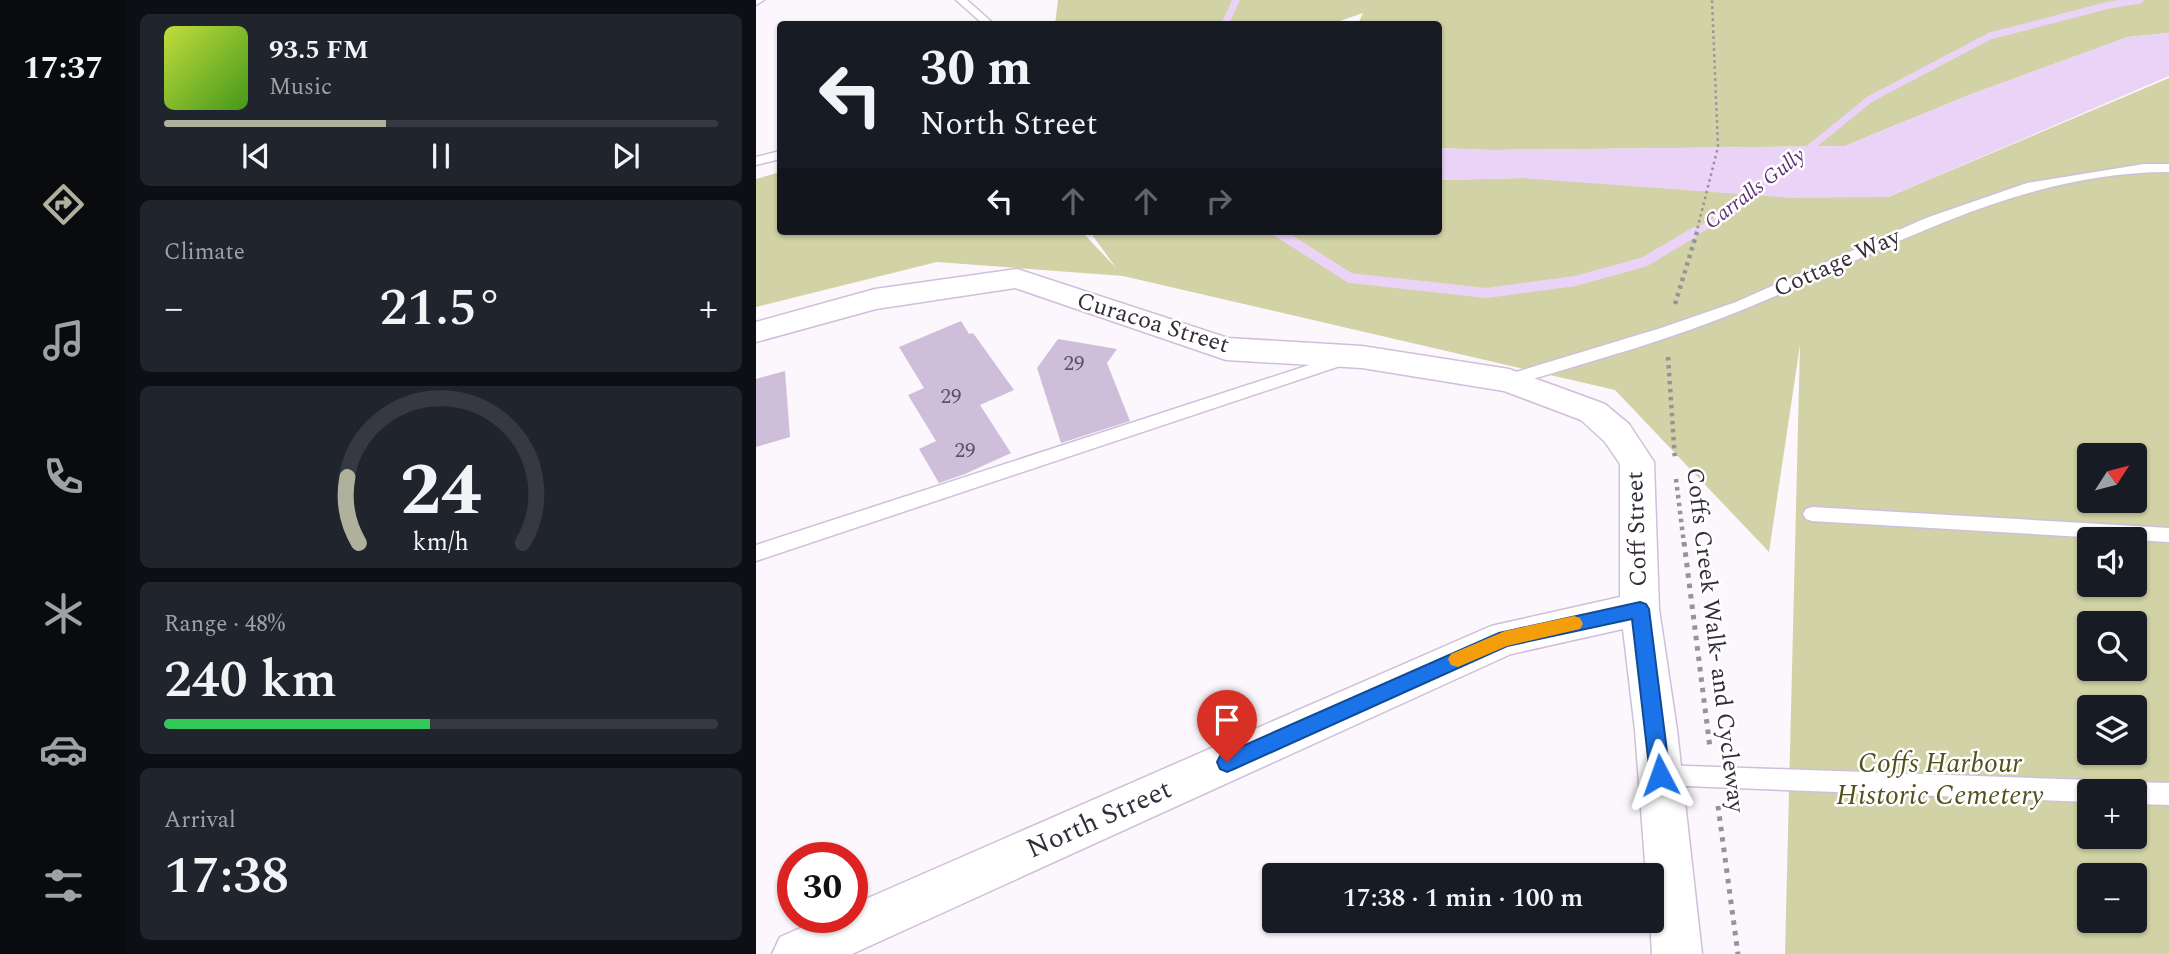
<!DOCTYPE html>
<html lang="en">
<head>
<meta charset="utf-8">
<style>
	:root { --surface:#171b24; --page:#20242c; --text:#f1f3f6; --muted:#9ea1a6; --line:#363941; --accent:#b0b19c }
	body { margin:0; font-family:Spectral,serif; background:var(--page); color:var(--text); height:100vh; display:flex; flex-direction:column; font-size:26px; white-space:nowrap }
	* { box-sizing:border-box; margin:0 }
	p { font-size:23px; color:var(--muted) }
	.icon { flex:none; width:38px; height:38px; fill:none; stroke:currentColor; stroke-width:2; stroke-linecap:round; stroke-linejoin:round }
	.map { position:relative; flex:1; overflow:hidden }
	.panel { display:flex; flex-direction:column; gap:14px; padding:14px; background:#0d0f14; width:630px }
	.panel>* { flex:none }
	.top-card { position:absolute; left:21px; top:21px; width:665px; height:214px; border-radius:7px; box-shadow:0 2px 5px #0004; background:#171b24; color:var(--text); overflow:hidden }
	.needle { width:46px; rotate:54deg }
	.controls { position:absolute; left:1321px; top:443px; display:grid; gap:14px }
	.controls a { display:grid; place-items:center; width:70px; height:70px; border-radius:7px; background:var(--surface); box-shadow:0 2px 5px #0004; font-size:35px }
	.speed { position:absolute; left:21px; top:842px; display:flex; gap:14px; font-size:35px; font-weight:700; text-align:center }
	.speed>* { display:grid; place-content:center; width:91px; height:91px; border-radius:50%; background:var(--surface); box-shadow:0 2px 5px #0004; line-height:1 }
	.speed .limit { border:10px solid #d22; background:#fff; color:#111 }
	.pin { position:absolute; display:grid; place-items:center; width:60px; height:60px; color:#fff; margin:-72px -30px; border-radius:50% 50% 50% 0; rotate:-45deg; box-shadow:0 0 7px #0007 }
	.pin .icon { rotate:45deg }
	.me { position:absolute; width:77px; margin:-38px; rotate:356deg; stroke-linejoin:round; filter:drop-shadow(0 0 5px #0008) }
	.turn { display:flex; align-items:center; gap:24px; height:147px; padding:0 28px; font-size:32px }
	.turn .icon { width:91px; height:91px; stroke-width:2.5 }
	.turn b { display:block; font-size:49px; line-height:60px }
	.lanes { display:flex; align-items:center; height:66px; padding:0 28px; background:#0003; justify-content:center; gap:35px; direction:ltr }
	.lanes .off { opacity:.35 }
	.big { font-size:52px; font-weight:600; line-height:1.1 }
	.panel .card { flex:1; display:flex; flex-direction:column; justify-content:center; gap:10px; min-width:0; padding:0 24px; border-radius:10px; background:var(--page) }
	.panel .dial { align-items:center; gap:0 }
	.dial svg { height:182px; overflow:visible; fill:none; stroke:var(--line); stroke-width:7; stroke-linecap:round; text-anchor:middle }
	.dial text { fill:var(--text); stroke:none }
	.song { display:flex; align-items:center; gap:21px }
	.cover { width:84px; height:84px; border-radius:10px; background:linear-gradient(135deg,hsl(70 70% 55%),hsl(100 70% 35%)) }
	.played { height:7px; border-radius:4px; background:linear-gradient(90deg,var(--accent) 40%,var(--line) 40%) }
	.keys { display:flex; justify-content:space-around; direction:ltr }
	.heat { display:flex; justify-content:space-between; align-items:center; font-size:38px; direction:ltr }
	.charge { height:10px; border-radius:5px; background:linear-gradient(90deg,#34c759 48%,var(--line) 0) }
	.trip { position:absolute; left:506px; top:863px; width:402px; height:70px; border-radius:7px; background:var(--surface); box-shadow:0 2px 5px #0004; font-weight:600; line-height:70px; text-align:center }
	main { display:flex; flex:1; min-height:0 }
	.menu { display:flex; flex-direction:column; width:126px; justify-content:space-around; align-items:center; background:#090b0e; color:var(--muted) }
	.menu .icon { width:49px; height:49px }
	.menu .on { color:var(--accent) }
	.menu b { font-size:32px; color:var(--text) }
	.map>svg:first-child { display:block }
	.green { fill:#d1d2a5; fill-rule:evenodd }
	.water { fill:#ebd3f8 }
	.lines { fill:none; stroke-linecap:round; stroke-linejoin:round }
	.stream-far1 { stroke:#ebd3f8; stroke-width:7 }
	.stream { stroke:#ebd3f8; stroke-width:10 }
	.building { fill:#cfbed9 }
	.service-casing { stroke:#d0bfda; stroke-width:3 }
	.minor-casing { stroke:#d0bfda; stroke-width:3 }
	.path-far2 { stroke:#98929b; stroke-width:2.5; stroke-dasharray:2.5 3.5; stroke-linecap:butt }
	.path-far1 { stroke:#98929b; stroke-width:4.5; stroke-dasharray:3.5 4.5; stroke-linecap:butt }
	.path { stroke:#98929b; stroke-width:5; stroke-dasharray:4.5 6; stroke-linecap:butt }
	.service { fill:#fff; fill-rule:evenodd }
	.minor { fill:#fff; fill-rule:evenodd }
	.route { fill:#1a73e8; stroke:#114b97; stroke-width:2 }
	.slow { fill:#f59e0b }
	.labels { text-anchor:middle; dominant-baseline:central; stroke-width:5; stroke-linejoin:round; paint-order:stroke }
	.far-water-label { font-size:21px; font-style:italic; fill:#5f2f75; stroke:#fff }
	.number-label { font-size:21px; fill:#5c5261 }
	.street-label { font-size:24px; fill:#352e39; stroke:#fff }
	.near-park-label { font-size:28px; font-style:italic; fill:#52501b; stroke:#fff }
	.near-street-label { font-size:28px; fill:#352e39; stroke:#fff }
</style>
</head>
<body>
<main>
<nav class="menu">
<b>17:37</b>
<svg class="icon on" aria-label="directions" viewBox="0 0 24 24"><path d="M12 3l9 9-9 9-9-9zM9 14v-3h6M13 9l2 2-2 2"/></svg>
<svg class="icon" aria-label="music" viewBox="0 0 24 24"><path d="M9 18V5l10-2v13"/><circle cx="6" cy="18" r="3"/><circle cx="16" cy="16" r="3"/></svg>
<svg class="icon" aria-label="phone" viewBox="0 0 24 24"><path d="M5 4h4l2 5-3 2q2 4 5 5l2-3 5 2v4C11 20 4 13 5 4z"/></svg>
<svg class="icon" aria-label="climate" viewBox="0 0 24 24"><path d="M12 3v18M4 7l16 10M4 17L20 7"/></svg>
<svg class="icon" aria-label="car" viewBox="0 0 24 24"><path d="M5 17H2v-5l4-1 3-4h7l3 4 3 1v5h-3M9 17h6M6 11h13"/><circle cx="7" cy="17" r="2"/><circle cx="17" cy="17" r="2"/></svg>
<svg class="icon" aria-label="filters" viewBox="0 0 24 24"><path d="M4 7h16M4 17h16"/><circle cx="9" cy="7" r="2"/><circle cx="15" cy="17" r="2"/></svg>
</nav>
<section class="panel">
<div class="card">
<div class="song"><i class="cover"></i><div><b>93.5 FM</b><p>Music</p></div></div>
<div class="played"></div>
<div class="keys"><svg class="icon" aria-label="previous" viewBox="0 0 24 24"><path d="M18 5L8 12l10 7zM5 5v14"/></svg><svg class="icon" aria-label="pause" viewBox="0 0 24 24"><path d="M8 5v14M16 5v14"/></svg><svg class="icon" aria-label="next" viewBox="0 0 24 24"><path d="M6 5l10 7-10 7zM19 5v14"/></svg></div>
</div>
<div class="card"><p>Climate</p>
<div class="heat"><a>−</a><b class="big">21.5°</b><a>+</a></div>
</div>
<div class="card dial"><svg viewBox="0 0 100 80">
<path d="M14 69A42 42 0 1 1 86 69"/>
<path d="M14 69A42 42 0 0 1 9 40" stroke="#b0b19c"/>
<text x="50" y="56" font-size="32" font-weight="700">24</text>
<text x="50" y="72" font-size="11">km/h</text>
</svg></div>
<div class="card"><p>Range · 48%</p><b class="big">240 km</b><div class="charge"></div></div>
<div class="card"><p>Arrival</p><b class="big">17:38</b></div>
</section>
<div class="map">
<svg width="1413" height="954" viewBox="0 0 1413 954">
	<rect width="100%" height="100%" fill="#fbf7fd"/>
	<g class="green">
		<path d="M302 0H1413V33L1372 37 1213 95 1089 146 735 150 683 148 682 24H602L607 13 575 24H299Z"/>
		<path d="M1413 78V954H1029L1044 345 1013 552 859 390 367 276 181 262 0 307V179L24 172V231H325L361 269 334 232 682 231 683 180 766 178 1132 197ZM1334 455H1379V500H1334ZM1334 539H1379V584H1334ZM1334 623H1379V668H1334ZM1334 707H1379V752H1334ZM1334 791H1379V836H1334ZM1334 875H1379V920H1334Z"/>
	</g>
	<path class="water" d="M1413 33V76L1132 197 1037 198 766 178 683 180V148L735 150 1089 146 1213 95 1372 37Z"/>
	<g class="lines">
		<g class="stream-far1">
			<path d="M469 24 480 0"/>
			<path d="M1045 155 1114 99 1234 36 1353 5 1384 0"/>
			<path d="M520 231 525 234"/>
			<path d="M936 234 973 213 1005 187"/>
		</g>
		<path class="stream" d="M522 232 594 278 730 293 819 281 888 262 939 232"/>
	</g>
	<g class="building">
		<path d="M205 321 213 334 217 333 258 390 224 405 255 453 209 474 183 483 163 449 180 441 152 395 168 388 143 347Z"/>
		<path d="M302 339 361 349 351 363 374 421 305 443 281 368Z"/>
		<path d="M29 371 34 437 0 447V379Z"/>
	</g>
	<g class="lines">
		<defs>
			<g id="service">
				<path d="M0 0H8L0 5Z"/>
				<path d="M200 0H211L238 24H227Z"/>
				<path d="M24 151V159L0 165V157Z"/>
				<path d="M1388 164H1413V172C1260 172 1128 252 991 308 914 340 833 362 753 386L745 380 747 376 905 328 980 302 1170 218 1271 183Z"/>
				<path d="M587 354 593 355 595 359 593 363 0 561V545Z"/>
				<path d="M1056 507 1413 528V542L1056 521 1050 519 1047 514 1050 509Z"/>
				<path d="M904 765 1334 780 1342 783 1345 791H1334V802L904 785 896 782 893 775 896 768Z"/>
				<path d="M1379 782 1413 783V805L1379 804V791H1369L1371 785Z"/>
			</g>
			<path id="minor" d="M261 269 472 338 606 346 753 369 849 404 873 424 898 462 903 609 921 730 946 954H896L894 920H896V875H890L879 730 867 629 755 654 96 954H16L24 937 69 917H96V905L735 626 864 597V464L849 442 825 420 748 391 606 368 470 360 259 288 120 309 0 342V322L119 289Z"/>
		</defs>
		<use href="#service" class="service-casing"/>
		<use href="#minor" class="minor-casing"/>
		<path class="path-far2" d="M940 234 962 147 956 0"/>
		<g class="path-far1">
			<path d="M919 304 941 232"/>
			<path d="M912 357 919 460"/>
			<path d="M920 479 928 544"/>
		</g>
		<g class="path">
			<path d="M928 542 954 748"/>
			<path d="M962 806 982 954"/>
		</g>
		<use href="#service" class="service"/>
		<use href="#minor" class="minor"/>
	</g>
	<path class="route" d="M884 602 890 604 893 609 914 775 911 782 904 785 897 782 894 775 876 619 751 646 478 769 471 772 464 769 461 762 464 756 743 633Z"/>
	<path class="slow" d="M818 616 824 618 827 624 824 629 751 646 702 667 695 665 692 659 695 654 749 631Z"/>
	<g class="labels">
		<g class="far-water-label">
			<text transform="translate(999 189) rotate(-37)">Carralls Gully</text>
		</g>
		<g class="number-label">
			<text x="318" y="364">29</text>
			<text x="195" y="397">29</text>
			<text x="209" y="451">29</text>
		</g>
		<g class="street-label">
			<text transform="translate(1081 263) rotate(-24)">Cottage Way</text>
			<text transform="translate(397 323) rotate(17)">Curacoa Street</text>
			<text transform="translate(881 529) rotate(-92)">Coff Street</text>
			<text transform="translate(959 640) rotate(83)">Coffs Creek Walk- and Cycleway</text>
		</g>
		<g class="near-park-label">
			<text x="1184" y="763">Coffs Harbour<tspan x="1184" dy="32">Historic Cemetery</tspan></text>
		</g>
		<g class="near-street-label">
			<text transform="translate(343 819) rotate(-24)">North Street</text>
		</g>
	</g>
</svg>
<div class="controls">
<a><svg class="needle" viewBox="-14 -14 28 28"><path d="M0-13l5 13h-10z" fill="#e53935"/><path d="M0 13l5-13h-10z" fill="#9ea1a6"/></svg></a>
<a><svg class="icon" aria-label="sound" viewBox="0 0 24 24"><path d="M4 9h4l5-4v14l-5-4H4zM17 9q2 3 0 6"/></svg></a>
<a><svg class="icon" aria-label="search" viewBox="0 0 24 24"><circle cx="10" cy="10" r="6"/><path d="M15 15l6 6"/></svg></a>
<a><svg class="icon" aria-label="layers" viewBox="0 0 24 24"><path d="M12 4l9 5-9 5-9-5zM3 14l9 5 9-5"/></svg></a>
<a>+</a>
<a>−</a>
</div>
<div class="speed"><div class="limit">30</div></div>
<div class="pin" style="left:471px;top:762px;background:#d93025"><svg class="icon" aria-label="arrive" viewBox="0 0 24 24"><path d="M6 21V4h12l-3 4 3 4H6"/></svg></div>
<svg class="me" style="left:904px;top:775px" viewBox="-20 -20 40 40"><path d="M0-17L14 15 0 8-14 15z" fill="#1a73e8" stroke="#fff" stroke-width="4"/></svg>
<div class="trip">17:38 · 1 min · 100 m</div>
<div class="top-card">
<div class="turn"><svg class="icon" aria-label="left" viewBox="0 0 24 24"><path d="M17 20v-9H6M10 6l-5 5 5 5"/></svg><div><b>30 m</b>North Street</div></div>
<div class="lanes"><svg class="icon" aria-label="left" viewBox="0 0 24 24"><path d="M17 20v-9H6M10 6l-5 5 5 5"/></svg><svg class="icon off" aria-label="ahead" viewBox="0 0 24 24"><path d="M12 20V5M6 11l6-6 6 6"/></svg><svg class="icon off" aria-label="ahead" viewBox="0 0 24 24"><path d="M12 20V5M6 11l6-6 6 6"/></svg><svg class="icon off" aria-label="right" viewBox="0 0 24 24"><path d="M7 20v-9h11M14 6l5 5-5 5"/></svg></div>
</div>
</div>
</main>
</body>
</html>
